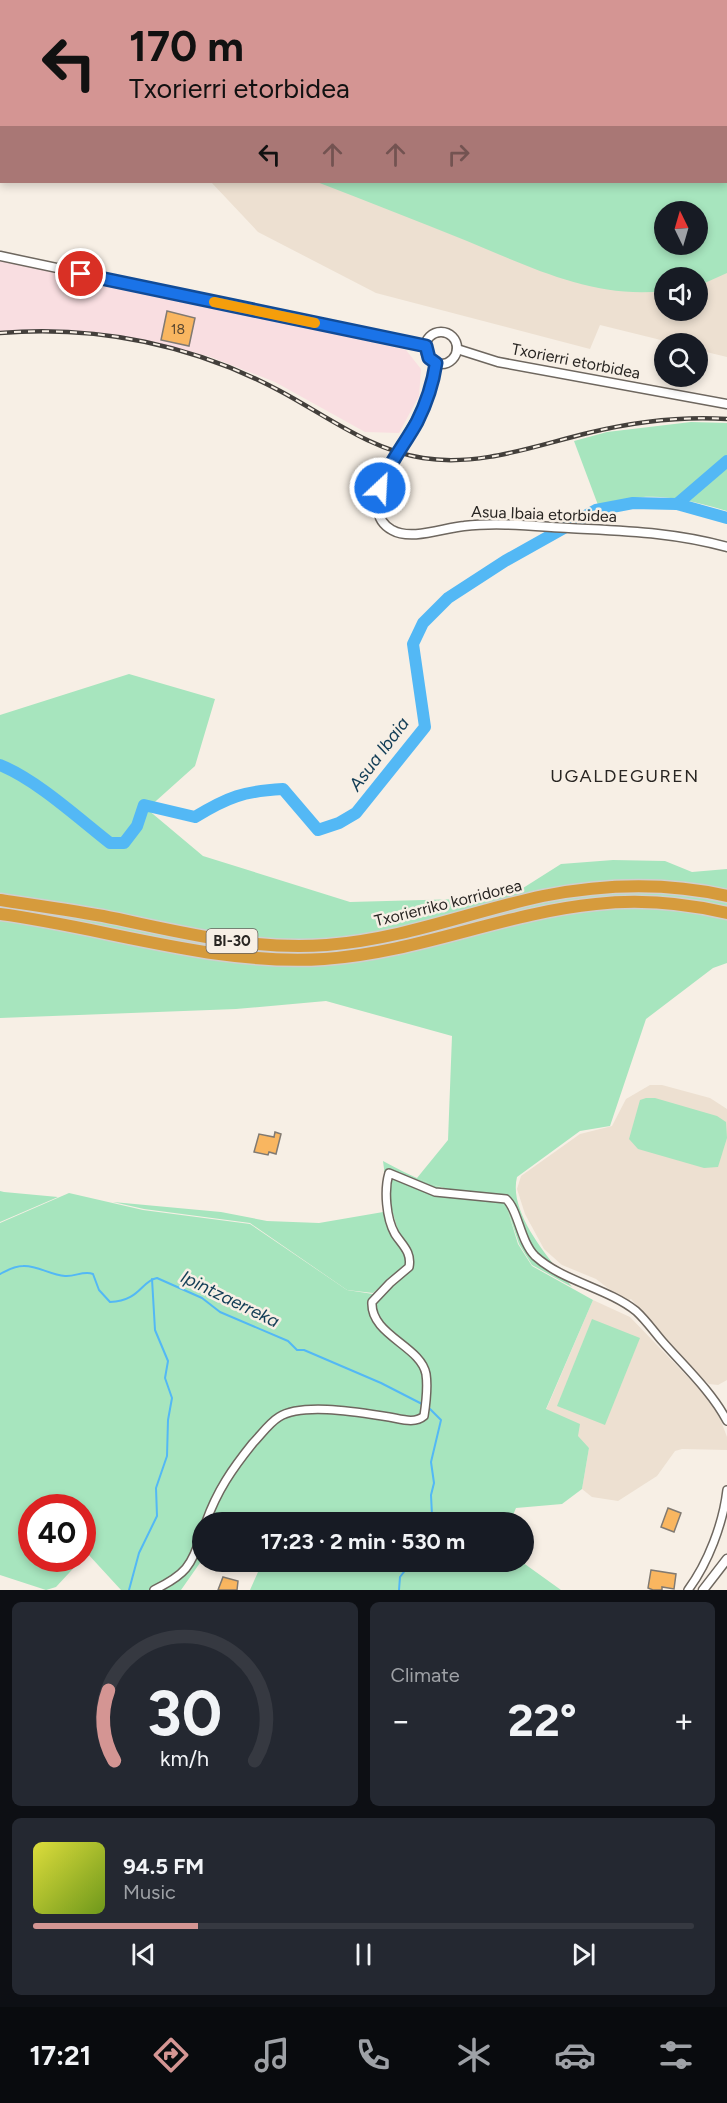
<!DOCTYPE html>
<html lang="en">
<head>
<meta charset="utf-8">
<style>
	:root { --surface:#171b24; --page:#242831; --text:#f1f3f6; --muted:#9ea1a6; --line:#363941; --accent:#d49593 }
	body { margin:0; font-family:Figtree,sans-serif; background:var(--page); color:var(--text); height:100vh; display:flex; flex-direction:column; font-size:22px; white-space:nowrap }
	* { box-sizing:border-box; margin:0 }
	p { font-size:20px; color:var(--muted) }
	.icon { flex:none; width:33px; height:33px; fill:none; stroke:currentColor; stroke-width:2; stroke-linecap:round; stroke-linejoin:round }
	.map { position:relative; height:1590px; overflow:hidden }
	.details { display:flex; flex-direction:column; gap:12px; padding:12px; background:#0d0f14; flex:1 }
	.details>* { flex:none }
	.guide { position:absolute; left:0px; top:0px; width:728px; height:183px; box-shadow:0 3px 9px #0003; background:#d49593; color:#111; overflow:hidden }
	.needle { width:39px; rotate:355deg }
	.buttons { position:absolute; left:654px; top:201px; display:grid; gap:12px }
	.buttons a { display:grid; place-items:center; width:54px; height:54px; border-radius:50%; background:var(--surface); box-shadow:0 3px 9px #0003; font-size:30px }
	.speed { position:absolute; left:18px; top:1494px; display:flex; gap:12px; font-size:30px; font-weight:700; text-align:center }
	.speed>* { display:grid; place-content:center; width:78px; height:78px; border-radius:50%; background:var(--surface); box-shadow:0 3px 9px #0003; line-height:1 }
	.speed .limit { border:9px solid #d22; background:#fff; color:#111 }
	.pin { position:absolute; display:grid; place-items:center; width:51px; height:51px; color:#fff; margin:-26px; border:3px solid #fff; border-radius:50%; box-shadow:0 2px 6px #0007 }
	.me { position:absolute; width:66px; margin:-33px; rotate:25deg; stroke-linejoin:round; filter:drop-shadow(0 0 4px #0008) }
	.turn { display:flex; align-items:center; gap:21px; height:126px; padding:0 30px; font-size:27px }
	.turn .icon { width:78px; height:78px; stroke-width:2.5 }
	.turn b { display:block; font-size:42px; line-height:51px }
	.lanes { display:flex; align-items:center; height:57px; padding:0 30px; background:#0003; justify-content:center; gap:30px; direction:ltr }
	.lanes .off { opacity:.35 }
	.big { font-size:45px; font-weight:700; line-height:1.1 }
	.details .tile { flex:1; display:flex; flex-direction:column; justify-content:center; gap:9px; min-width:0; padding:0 21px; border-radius:9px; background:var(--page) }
	.details .dial { align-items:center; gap:0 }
	.dial svg { height:156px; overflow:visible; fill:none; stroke:var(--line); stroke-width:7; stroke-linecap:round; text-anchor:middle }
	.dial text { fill:var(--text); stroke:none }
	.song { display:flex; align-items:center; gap:18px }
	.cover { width:72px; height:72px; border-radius:9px; background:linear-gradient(135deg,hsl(60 70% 55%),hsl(80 70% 35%)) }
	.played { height:6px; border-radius:3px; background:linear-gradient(90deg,var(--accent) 25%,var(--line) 25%) }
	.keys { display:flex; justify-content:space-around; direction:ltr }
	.heat { display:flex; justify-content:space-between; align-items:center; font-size:33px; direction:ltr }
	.details .tiles { flex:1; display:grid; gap:12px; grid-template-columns:1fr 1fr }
	.tile:last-child { grid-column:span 2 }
	.trip { position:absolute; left:192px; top:1512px; width:342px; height:60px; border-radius:30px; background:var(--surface); box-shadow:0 3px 9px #0003; font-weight:700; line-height:60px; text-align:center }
	.tabs { display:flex; height:96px; justify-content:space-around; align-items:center; background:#090b0e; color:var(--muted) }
	.tabs .icon { width:42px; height:42px }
	.tabs .selected { color:var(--accent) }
	.tabs b { font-size:27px; color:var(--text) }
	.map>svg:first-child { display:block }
	.built { fill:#ede0d1; fill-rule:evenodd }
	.industrial { fill:#f9dee1 }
	.green { fill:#a7e5be; fill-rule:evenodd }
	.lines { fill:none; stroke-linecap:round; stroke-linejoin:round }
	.stream { stroke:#53b8f5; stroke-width:2 }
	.river { stroke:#53b8f5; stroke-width:12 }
	.taxiway { stroke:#9d9790; stroke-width:18 }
	.runway { stroke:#9d9790; stroke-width:44 }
	.building { fill:#f9b660; stroke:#817a72; stroke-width:1.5 }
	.minor-casing { stroke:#6e675f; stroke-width:10 }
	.tertiary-casing { stroke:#6e675f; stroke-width:11 }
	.motorway-casing { stroke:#d0cfce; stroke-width:15 }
	.minor { stroke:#fff; stroke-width:7 }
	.tertiary { stroke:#fff; stroke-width:8 }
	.motorway { stroke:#d69b3c; stroke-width:12 }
	.rail-casing { stroke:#433f3b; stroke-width:4.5 }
	.rail { stroke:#f7efe5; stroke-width:2; stroke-dasharray:7; stroke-linecap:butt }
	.tertiary-bridge-casing { stroke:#6e675f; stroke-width:11; stroke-linecap:butt }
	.tertiary-bridge { stroke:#fff; stroke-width:8 }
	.route-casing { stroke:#114b97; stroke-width:15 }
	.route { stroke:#1a73e8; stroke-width:10 }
	.slow { stroke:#f59e0b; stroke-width:10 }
	.labels { text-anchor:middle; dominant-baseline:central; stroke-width:5; stroke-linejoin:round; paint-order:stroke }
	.number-label { font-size:14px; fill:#5c4932 }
	.shield { fill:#f7efe5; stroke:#66625c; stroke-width:1.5 }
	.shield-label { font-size:15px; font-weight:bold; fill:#282522 }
	.street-label { font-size:16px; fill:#282522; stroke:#f7efe5 }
	.water-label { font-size:18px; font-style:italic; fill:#123d56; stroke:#f7efe5 }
	.neighbourhood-label { font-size:18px; letter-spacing:1.5px; fill:#282522; stroke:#f7efe5 }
</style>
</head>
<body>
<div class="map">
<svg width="727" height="1590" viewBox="0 0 727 1590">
	<rect width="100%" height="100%" fill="#f7efe5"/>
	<g class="built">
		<path d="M0 0H727V357L698 350V344L673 343 600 325 590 349 376 293 258 232 211 182H726V2H2L1 111ZM664 212H698V244H664ZM664 278H698V310H664Z"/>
		<path d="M650 1085H662L710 1098 727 1109V1380L718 1385 709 1384 701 1377 631 1299 626 1302 596 1279 562 1265 544 1249 525 1214 517 1189 521 1176 580 1134 612 1126 626 1099Z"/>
		<path d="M593 1300 630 1317 708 1398 718 1413 727 1437V1450L682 1449 675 1451 657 1476 618 1501 592 1497 582 1489 589 1448 546 1410Z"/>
	</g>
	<path class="industrial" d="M0 256 406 350 421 369 419 396 399 433 365 432 275 382 208 356 104 334 22 331 0 333Z"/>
	<g class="green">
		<path d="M0 0H230L234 1 2 2 1 56Z"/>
		<path d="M391 0H628L395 2Z"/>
		<path d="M727 67V273L698 286V278H664V291C594 299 530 267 467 241 417 221 367 201 317 182H726ZM664 212H698V244H664Z"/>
		<path d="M691 422 727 423V511C676 496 650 491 598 505L574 441 607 432Z"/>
		<path d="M129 674 215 699 195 766 147 809 203 856 350 902 460 899 512 895 561 864 613 860 665 861 692 872 727 869V963L713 968 646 1019 610 1126 580 1131 517 1177C508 1213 550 1260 572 1287L532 1265 519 1244 507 1208 518 1244 532 1266 593 1300 546 1409 580 1424 578 1436 589 1448 582 1489 562 1504 516 1508 510 1522H202V1560L181 1590H121L87 1553 83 1558 82 1508H32V1558L82 1559 56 1587 46 1590 0 1575V1223L69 1193 143 1210 250 1224 347 1290 373 1294 410 1262C396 1229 387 1197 383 1161 412 1177 439 1189 472 1195L442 1188 417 1178 448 1140 452 1036 326 1001 236 1009 0 1018V715Z"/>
		<path d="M646 1098H655L717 1116 726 1122 727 1138 718 1167 704 1168 638 1149 629 1139 640 1100Z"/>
		<path d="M0 1191 4 1192 58 1197 0 1222Z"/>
		<path d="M113 1202 221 1212 267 1221 319 1223 389 1211 409 1262 373 1293 347 1290 250 1223 144 1209Z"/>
		<path d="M592 1319 640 1338 605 1425 557 1406Z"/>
		<path d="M250 1562H522L561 1590H250L258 1572Z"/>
	</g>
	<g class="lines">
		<g class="stream">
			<path d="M0 1274C8 1270 14 1266 23 1266 37 1265 50 1275 65 1276 75 1277 84 1270 93 1274L99 1290 110 1302C140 1301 141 1281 157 1278L202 1298 220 1312 288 1341 297 1350H304L381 1383 424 1405"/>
			<path d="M425 1522 432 1515 431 1495 434 1483 431 1462 441 1420 430 1409"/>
			<path d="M129 1590 139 1553 157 1516 156 1488 167 1456 168 1420 172 1398 165 1378 168 1361 155 1330 152 1279"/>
			<path d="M399 1590 400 1577 407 1568 409 1562"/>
		</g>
		<g class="river">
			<path d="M677 504 727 461"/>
			<path d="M0 765C37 780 78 818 110 843H124L137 826 144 805 195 817C228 797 244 791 283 789L318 830 339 823 356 813 425 727 413 644 423 623 448 598 505 561 596 510 633 503 677 504 727 518"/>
		</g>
		<g class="taxiway">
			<path d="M665 2 667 0"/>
			<path d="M726 42H727"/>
		</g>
		<path class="runway" d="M311 0 315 2"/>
	</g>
	<g class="building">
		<path d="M167 311 195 318 189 346 161 340Z"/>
		<path d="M275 1132 281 1134 276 1154 269 1152 268 1155 254 1152 259 1134 274 1137Z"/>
		<path d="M668 1508 681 1513 674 1532 661 1527Z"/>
		<path d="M651 1570 676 1574 674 1589 662 1587V1590H653L648 1588Z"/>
		<path d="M223 1577 238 1581 237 1590H218Z"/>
	</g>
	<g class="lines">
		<defs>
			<g id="minor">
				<path d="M206 1522C217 1491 232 1469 253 1443 261 1435 269 1423 279 1417 303 1402 362 1413 389 1417 401 1419 415 1424 424 1416 426 1403 428 1387 426 1374 421 1346 370 1335 372 1302L390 1283 409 1267C412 1252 402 1245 395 1234 386 1218 384 1190 389 1173L435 1192 506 1199C518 1209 520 1241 535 1256 562 1281 607 1288 636 1311 646 1320 655 1333 663 1342 685 1367 712 1392 727 1421"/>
				<path d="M154 1590C185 1575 192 1566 202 1533"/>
				<path d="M688 1590C708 1563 723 1524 727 1490"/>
			</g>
			<g id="tertiary">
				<path d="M0 256 426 346"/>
				<circle cx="441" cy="348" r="16"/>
				<path d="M457 349 498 362 727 404"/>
				<path d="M402 446 425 404 436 363"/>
				<path d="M388 468C379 487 368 517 392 530 411 541 443 528 464 526 498 522 534 526 569 528 623 531 674 532 727 547"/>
				<path d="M703 1590 727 1559"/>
			</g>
			<g id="motorway">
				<path d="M0 900C34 905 69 910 103 916 177 931 250 951 327 945 404 939 469 912 543 896 604 884 666 882 727 896"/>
				<path d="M0 914C106 928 217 966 324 959 417 953 504 913 596 904 640 899 684 903 727 913"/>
			</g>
		</defs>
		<use href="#minor" class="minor-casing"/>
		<use href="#tertiary" class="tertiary-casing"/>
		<use href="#motorway" class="motorway-casing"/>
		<use href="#minor" class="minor"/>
		<use href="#tertiary" class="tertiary"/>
		<use href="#motorway" class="motorway"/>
		<defs>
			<path id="rail" d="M0 333C98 325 194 345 280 391 327 416 370 450 423 458 479 467 534 446 588 433 633 422 680 416 727 419"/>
		</defs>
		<use href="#rail" class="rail-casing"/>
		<use href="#rail" class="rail"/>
		<defs>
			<path id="tertiary-bridge" d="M388 468 402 446"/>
		</defs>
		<use href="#tertiary-bridge" class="tertiary-bridge-casing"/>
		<use href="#tertiary-bridge" class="tertiary-bridge"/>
	</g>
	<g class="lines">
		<defs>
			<path id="route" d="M81 274 426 346 429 358 436 363C433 383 426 404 417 422 405 444 388 464 380 488"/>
		</defs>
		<use href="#route" class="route-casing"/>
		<use href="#route" class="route"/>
		<path class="slow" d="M214 302 315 323"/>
	</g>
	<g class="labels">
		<g class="number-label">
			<text x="178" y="329">18</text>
		</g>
		<rect class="shield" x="206.5" y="929" width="51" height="24" rx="4.5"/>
		<g class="shield-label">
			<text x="232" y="941">BI-30</text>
		</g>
		<g class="street-label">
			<text transform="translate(576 361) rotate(11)">Txorierri etorbidea</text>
			<text transform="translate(544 514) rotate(2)">Asua Ibaia etorbidea</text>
			<text transform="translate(448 903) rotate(-14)">Txorierriko korridorea</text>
		</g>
		<g class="water-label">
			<text transform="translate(379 754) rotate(-53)">Asua Ibaia</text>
			<text transform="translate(230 1299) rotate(26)">Ipintzaerreka</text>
		</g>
		<g class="neighbourhood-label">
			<text x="625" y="776">UGALDEGUREN</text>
		</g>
	</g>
</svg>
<div class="buttons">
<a><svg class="needle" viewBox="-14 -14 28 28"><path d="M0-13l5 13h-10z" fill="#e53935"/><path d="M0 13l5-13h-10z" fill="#9ea1a6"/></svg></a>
<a><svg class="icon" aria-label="sound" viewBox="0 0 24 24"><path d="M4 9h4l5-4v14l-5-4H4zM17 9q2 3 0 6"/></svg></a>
<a><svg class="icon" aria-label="search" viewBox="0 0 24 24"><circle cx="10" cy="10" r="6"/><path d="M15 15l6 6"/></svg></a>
</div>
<div class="speed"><div class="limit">40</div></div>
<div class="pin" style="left:81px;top:274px;background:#d93025"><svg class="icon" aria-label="arrive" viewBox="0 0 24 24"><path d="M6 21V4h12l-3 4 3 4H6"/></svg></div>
<svg class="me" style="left:380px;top:488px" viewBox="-20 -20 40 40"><circle r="17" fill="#1a73e8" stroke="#fff" stroke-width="3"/><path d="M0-11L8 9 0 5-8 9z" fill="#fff"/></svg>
<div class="trip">17:23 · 2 min · 530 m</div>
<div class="guide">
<div class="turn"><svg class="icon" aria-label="left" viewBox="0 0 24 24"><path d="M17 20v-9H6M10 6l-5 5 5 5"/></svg><div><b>170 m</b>Txorierri etorbidea</div></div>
<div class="lanes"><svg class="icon" aria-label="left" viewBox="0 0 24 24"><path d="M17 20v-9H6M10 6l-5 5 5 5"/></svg><svg class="icon off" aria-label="ahead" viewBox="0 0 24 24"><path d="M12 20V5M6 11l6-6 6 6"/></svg><svg class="icon off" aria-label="ahead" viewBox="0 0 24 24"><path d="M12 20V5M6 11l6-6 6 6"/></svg><svg class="icon off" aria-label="right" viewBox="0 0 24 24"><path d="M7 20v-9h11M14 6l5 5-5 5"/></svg></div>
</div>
</div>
<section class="details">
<div class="tiles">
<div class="tile dial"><svg viewBox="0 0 100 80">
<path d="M14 69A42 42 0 1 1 86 69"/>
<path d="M14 69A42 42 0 0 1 11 33" stroke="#d49593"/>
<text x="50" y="56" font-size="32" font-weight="700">30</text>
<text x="50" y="72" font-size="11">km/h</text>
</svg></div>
<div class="tile"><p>Climate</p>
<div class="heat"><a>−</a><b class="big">22°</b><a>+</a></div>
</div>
<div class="tile">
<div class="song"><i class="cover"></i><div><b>94.5 FM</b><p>Music</p></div></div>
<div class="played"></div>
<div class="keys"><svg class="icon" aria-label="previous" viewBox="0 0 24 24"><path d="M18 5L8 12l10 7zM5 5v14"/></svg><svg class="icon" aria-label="pause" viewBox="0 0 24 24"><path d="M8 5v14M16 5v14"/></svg><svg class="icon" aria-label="next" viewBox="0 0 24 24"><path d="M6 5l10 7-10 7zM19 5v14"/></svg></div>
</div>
</div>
</section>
<nav class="tabs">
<b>17:21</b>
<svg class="icon selected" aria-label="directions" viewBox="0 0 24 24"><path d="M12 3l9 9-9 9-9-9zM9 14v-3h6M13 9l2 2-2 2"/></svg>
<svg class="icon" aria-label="music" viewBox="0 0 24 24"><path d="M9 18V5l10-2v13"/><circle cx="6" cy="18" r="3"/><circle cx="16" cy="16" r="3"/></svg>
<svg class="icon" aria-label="phone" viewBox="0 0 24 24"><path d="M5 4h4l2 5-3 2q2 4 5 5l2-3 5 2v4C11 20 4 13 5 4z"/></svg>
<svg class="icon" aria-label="climate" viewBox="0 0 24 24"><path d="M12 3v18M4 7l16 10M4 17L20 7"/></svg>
<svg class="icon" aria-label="car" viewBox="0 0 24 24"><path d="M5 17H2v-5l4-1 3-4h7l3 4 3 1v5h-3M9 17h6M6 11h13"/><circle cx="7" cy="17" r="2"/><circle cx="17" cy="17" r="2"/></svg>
<svg class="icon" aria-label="filters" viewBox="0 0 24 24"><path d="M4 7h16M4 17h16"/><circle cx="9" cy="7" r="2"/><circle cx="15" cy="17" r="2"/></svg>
</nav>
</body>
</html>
